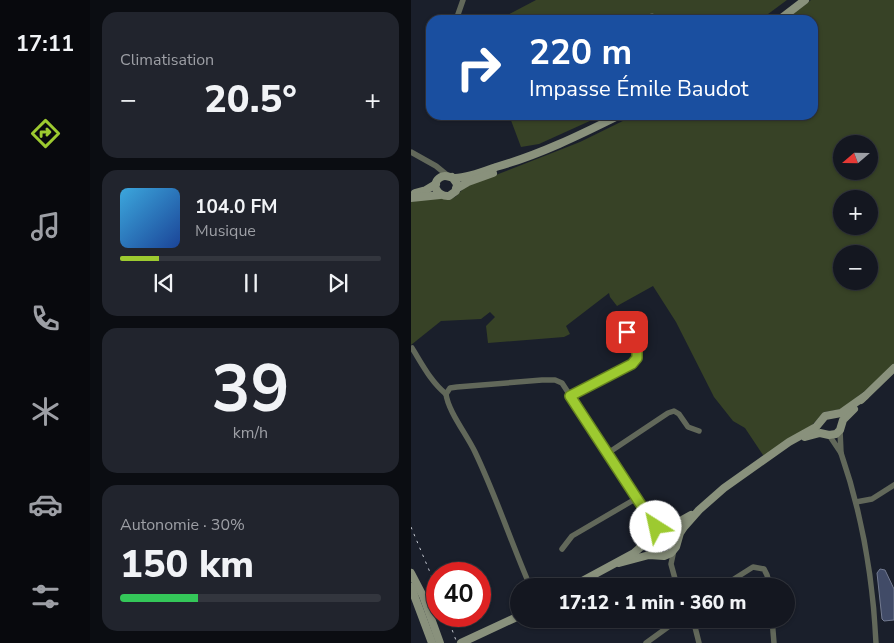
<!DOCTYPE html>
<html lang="fr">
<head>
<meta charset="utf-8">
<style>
	:root { --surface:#141720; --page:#21242d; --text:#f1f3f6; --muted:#9d9fa5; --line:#33363e; --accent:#9dca30 }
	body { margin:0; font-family:"Nunito Sans",sans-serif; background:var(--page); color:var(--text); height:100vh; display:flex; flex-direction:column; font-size:19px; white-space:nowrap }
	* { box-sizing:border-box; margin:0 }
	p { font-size:16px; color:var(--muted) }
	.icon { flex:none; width:28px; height:28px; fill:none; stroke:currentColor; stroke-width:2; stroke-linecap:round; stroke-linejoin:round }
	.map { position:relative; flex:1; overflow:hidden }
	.sheet { display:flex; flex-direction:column; gap:12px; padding:12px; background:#0b0d12; width:321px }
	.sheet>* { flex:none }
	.guide { position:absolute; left:15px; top:15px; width:392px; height:105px; border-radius:15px; box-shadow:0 1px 4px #0004,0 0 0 1px var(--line); background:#1a4fa0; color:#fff; overflow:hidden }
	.needle { width:32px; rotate:250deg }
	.fabs { position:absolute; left:422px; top:135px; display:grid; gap:10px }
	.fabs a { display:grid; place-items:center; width:45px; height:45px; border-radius:50%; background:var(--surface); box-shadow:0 1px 4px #0004,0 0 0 1px var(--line); font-size:25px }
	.speed { position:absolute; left:15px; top:562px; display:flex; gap:10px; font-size:25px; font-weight:700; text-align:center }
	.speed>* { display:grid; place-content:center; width:65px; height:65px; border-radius:50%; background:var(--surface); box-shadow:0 1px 4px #0004,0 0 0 1px var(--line); line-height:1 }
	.speed .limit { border:8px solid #d22; background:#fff; color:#111 }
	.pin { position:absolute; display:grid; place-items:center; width:42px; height:42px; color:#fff; margin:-21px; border-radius:10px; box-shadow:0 2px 8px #0006 }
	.me { position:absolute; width:55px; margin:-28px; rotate:325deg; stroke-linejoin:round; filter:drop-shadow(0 0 4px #0008) }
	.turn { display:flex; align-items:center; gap:18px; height:105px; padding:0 20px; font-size:22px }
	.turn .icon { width:65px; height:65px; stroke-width:2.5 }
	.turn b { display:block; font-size:35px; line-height:42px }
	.big { font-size:38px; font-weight:800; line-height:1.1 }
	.sheet .card { flex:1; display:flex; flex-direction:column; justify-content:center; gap:8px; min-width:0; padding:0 18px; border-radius:15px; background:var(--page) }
	.sheet .dial { align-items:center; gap:0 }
	.dial b { font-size:65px; line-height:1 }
	.song { display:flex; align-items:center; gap:15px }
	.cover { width:60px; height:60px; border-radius:8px; background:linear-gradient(135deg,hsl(200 70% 55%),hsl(220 70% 35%)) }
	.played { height:5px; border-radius:2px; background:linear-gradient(90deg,var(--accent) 15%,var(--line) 15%) }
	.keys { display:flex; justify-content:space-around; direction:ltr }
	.heat { display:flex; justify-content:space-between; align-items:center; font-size:28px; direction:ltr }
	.charge { height:8px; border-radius:4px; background:linear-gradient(90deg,#34c759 30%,var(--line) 0) }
	.trip { position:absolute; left:99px; top:578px; width:285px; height:50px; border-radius:25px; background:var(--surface); box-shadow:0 1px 4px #0004,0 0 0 1px var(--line); font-weight:800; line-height:50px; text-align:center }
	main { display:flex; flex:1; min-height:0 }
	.dock { display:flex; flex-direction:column; width:90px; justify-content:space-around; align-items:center; background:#08090d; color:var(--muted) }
	.dock .icon { width:35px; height:35px }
	.dock .selected { color:var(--accent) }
	.dock b { font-size:22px; color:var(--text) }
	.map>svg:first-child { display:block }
	.green { fill:#374226; fill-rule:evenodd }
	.water { fill:#414b67; stroke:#737b91 }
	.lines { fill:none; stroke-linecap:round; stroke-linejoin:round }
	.street { stroke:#62685a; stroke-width:5.5 }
	.secondary { stroke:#89917c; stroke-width:8 }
	.rail { stroke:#c4c8d1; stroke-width:1; stroke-dasharray:2.5 5; stroke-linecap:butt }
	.route-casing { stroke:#66831f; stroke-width:12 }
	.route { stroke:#9dca30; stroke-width:9 }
</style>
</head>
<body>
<main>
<nav class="dock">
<b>17:11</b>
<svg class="icon selected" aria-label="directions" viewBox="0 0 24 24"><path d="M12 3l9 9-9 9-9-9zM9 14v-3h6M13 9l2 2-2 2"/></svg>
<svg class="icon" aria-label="music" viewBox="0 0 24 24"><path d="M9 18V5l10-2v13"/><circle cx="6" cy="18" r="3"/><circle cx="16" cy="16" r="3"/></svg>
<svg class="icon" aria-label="phone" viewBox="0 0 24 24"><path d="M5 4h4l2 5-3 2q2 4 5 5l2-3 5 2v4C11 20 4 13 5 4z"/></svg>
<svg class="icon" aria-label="climate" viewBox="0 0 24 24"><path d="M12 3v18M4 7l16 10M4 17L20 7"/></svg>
<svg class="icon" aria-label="car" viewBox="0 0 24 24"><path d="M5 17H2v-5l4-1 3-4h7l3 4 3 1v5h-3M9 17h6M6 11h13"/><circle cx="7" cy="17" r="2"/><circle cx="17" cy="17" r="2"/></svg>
<svg class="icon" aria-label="filters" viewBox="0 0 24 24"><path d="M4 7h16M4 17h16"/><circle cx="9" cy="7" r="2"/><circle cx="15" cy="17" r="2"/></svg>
</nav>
<section class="sheet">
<div class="card"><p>Climatisation</p>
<div class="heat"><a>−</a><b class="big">20.5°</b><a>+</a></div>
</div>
<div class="card">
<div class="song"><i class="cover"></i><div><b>104.0 FM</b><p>Musique</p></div></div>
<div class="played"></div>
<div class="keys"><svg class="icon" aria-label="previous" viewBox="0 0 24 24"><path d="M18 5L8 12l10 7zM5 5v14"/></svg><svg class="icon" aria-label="pause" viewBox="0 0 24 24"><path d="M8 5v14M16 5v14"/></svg><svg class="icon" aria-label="next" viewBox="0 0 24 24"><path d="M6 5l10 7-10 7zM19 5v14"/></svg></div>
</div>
<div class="card dial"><b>39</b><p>km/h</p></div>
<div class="card"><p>Autonomie · 30%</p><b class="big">150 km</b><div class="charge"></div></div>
</section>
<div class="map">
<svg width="483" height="643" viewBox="0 0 483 643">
	<rect width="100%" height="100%" fill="#1a1f2b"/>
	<g class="green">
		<path d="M125 0H376L349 20H87Z"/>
		<path d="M400 0H483V368L431 409 413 412 401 425 380 438 354 458 334 428 322 421 303 397 265 322 242 286 206 306 199 297 198 293 155 326 159 334 153 337 77 343 75 326 84 317 79 312 70 319 30 321 0 345V202L23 197 35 199 44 197 54 187 169 142 224 115H402V20H374ZM431 144H459V171H431ZM431 199H459V226H431ZM431 254H459V281H431Z"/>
		<path d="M98 115H192L128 144 110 147Z"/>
	</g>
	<path class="water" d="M469 569 474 570 483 589V620L473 621 471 619 466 573Z"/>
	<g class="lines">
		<g class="street">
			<path d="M45 20 52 0"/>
			<path d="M231 20 241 16"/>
			<path d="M0 152 25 166 36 175"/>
			<path d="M1 348C11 364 20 382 35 394"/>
			<path d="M35 394 39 388 46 387 131 380H144L151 383 238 517 251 525"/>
			<path d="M35 394C37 411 56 435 64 452 85 496 100 542 119 586"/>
			<path d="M159 396 221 364 226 358 225 352 216 332"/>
			<path d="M418 435 430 453 429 430"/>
			<path d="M197 453 257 413 263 411 268 414 277 427 288 431"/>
			<path d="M430 453C451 514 462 579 465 643"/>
			<path d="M445 502 461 499 483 485"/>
			<path d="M151 549 161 536 226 498"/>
			<path d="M263 550 260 564 266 586"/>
			<path d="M312 586 342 567 353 569 356 575 359 586"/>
			<path d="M282 619 288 643"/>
			<path d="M361 619 363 643"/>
			<path d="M235 643 268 619"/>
		</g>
		<g class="secondary">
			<path d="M368 20 394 0"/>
			<path d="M41 177 46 184 45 191 38 196C27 197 18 184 30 177 35 174 39 178 44 178 56 178 74 171 85 167 128 155 169 135 209 115"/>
			<path d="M45 189 57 182 82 173"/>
			<path d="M4 193 15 190 25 184"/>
			<path d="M0 198 29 195"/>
			<path d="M450 400 483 368"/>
			<path d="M394 437 409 433 418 435 425 434 429 430 432 420 443 409"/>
			<path d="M208 563 238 555 253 556 260 553 265 547 269 533 273 527 288 510 313 488 378 442 405 427 414 416 430 413 454 396"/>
			<path d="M0 573 12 596 29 643"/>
			<path d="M162 586 223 553 232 545 238 533 243 528 249 526 262 525 280 515"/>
			<path d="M0 587 21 643"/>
			<path d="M50 643 108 616"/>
		</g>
		<g class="rail">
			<path d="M0 527 26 589"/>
			<path d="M36 616 46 643"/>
		</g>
	</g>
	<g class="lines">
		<defs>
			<path id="route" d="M216 332 226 352V358L221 364 159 396 238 517 246 523 252 526 245 527"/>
		</defs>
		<use href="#route" class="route-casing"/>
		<use href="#route" class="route"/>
	</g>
</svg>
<div class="fabs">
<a><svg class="needle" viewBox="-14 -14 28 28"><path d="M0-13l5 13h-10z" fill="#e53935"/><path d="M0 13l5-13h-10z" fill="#9d9fa5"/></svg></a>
<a>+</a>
<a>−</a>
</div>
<div class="speed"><div class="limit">40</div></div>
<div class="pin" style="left:216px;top:332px;background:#d93025"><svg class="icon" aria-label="arrive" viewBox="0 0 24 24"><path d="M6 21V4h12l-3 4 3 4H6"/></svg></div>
<svg class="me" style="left:245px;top:527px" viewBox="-20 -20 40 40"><circle r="19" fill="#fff"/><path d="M0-13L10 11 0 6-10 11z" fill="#9dca30"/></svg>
<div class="trip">17:12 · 1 min · 360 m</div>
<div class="guide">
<div class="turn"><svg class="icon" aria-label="right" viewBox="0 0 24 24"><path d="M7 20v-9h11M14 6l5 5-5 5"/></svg><div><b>220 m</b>Impasse Émile Baudot</div></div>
</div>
</div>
</main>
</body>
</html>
